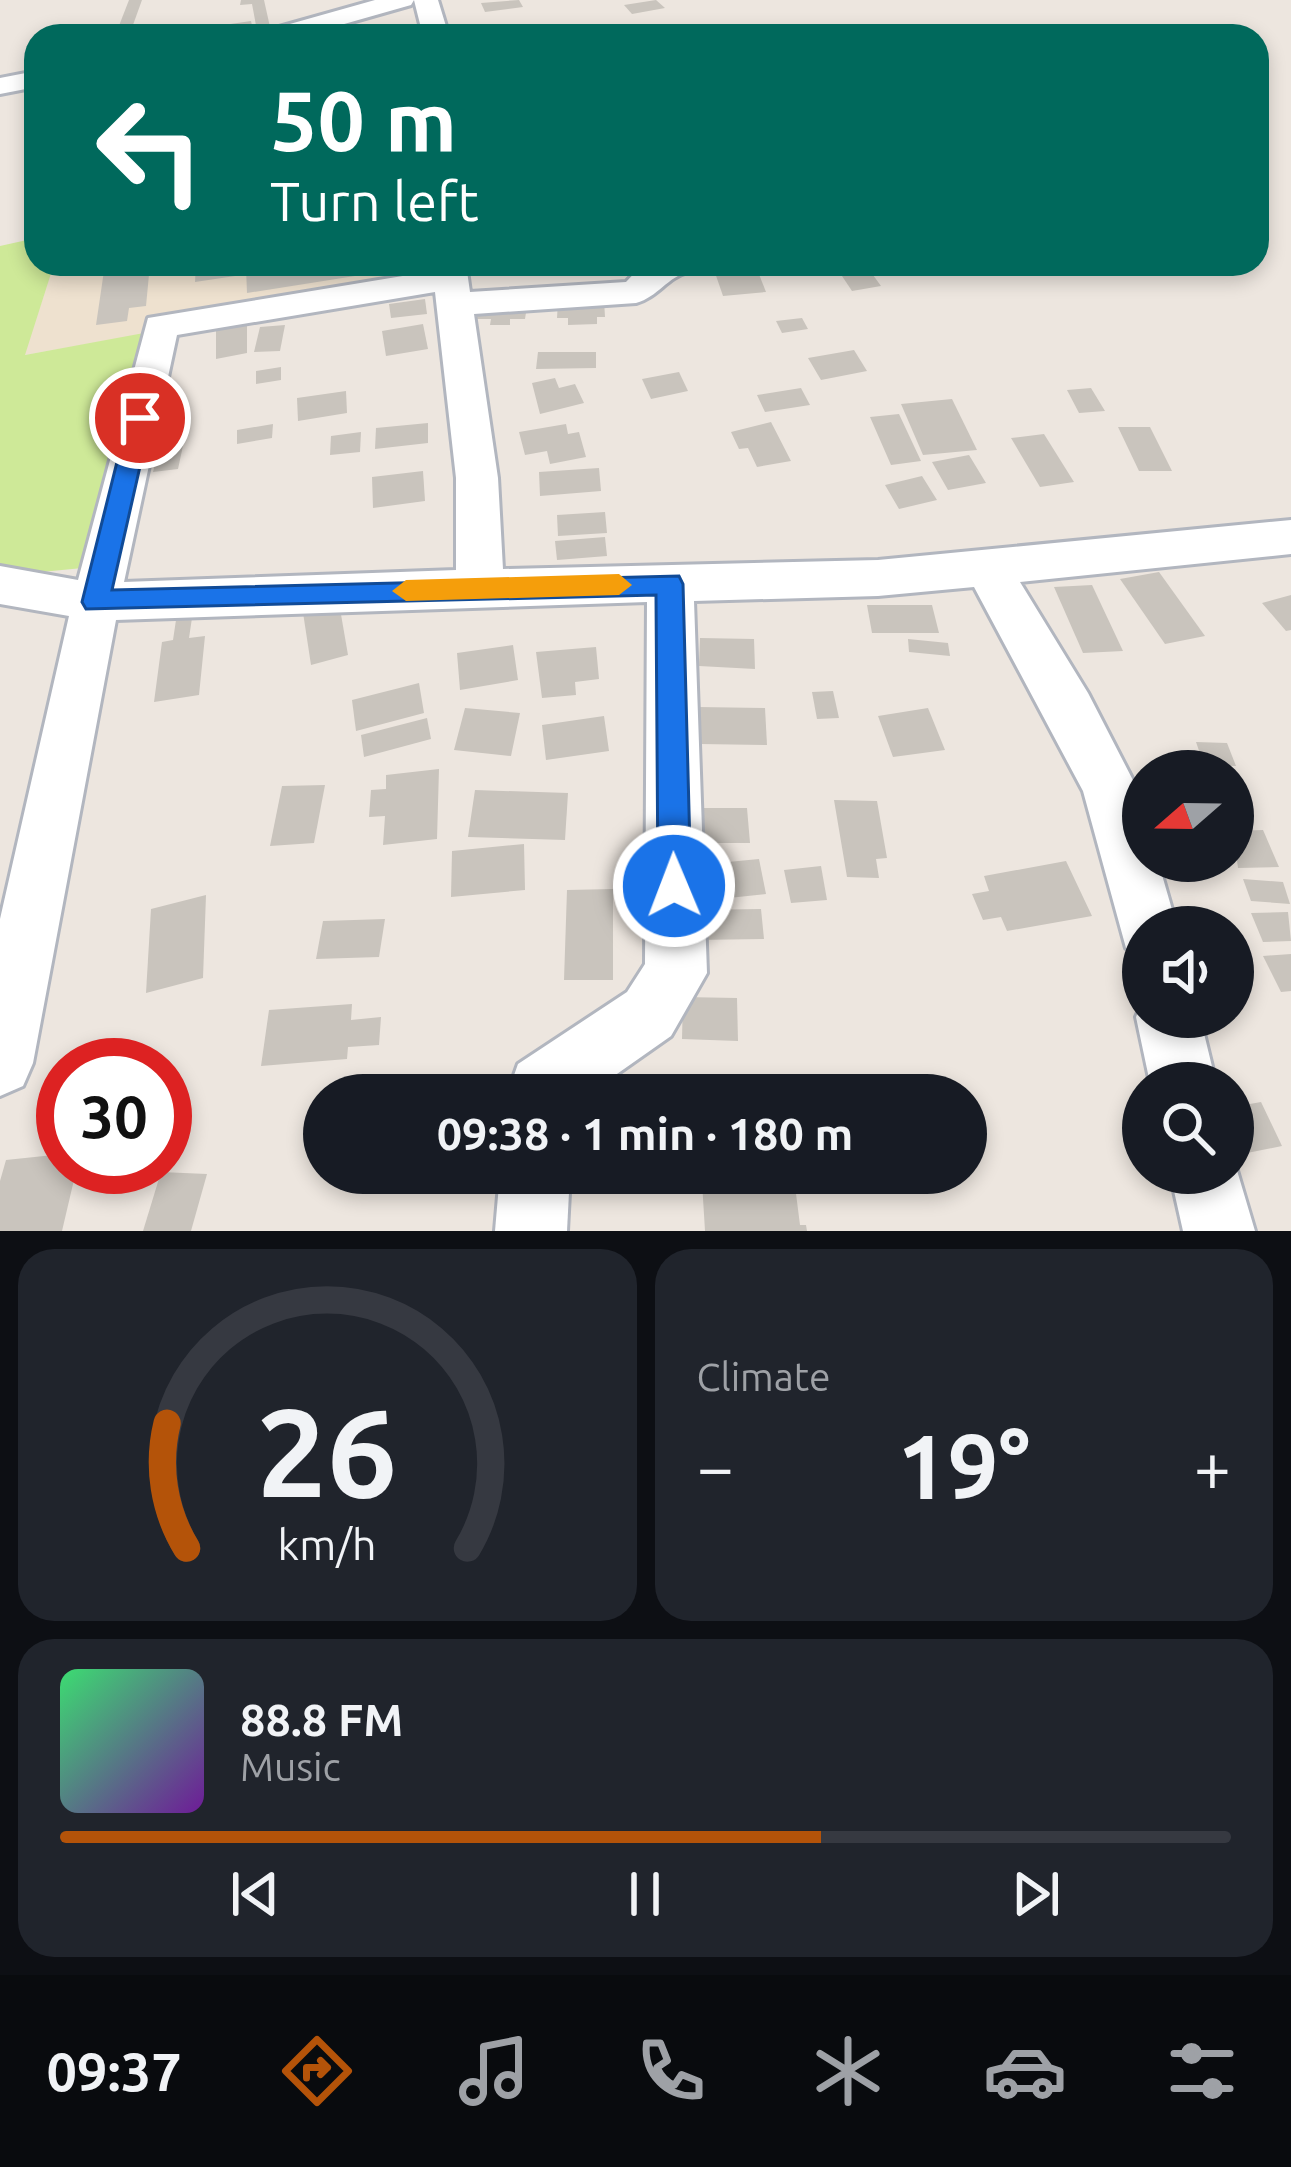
<!DOCTYPE html>
<html lang="en">
<head>
<meta charset="utf-8">
<style>
	:root { --surface:#171b24; --page:#20242c; --text:#f1f3f6; --muted:#9ea1a6; --line:#363941; --accent:#b45309 }
	body { margin:0; font-family:Ubuntu,sans-serif; background:var(--page); color:var(--text); height:100vh; display:flex; flex-direction:column; font-size:45px; white-space:nowrap }
	* { box-sizing:border-box; margin:0 }
	p { font-size:39px; color:var(--muted) }
	.icon { flex:none; width:66px; height:66px; fill:none; stroke:currentColor; stroke-width:2; stroke-linecap:round; stroke-linejoin:round }
	.map { position:relative; height:1231px; overflow:hidden }
	.drawer { display:flex; flex-direction:column; gap:18px; padding:18px; background:#0d0f14; flex:1 }
	.drawer>* { flex:none }
	.guide { position:absolute; left:24px; top:24px; width:1245px; height:252px; border-radius:36px; box-shadow:0 6px 18px #0003; background:#00695c; color:#fff; overflow:hidden }
	.needle { width:78px; rotate:250deg }
	.fabs { position:absolute; left:1122px; top:750px; display:grid; gap:24px }
	.fabs a { display:grid; place-items:center; width:132px; height:132px; border-radius:50%; background:var(--surface); box-shadow:0 6px 18px #0003; font-size:60px }
	.speed { position:absolute; left:36px; top:1038px; display:flex; gap:24px; font-size:60px; font-weight:700; text-align:center }
	.speed>* { display:grid; place-content:center; width:156px; height:156px; border-radius:50%; background:var(--surface); box-shadow:0 6px 18px #0003; line-height:1 }
	.speed .limit { border:18px solid #d22; background:#fff; color:#111 }
	.pin { position:absolute; display:grid; place-items:center; width:102px; height:102px; color:#fff; margin:-51px; border:6px solid #fff; border-radius:50%; box-shadow:0 3px 12px #0007 }
	.me { position:absolute; width:132px; margin:-66px; rotate:359deg; stroke-linejoin:round; filter:drop-shadow(0 0 9px #0008) }
	.turn { display:flex; align-items:center; gap:42px; height:252px; padding:0 48px; font-size:54px }
	.turn .icon { width:156px; height:156px; stroke-width:2.5 }
	.turn b { display:block; font-size:84px; line-height:102px }
	.big { font-size:90px; font-weight:700; line-height:1.1 }
	.drawer .widget { flex:1; display:flex; flex-direction:column; justify-content:center; gap:18px; min-width:0; padding:0 42px; border-radius:36px; background:var(--page) }
	.drawer .dial { align-items:center; gap:0 }
	.dial svg { height:312px; overflow:visible; fill:none; stroke:var(--line); stroke-width:7; stroke-linecap:round; text-anchor:middle }
	.dial text { fill:var(--text); stroke:none }
	.song { display:flex; align-items:center; gap:36px }
	.cover { width:144px; height:144px; border-radius:18px; background:linear-gradient(135deg,hsl(140 70% 55%),hsl(280 70% 35%)) }
	.played { height:12px; border-radius:6px; background:linear-gradient(90deg,var(--accent) 65%,var(--line) 65%) }
	.keys { display:flex; justify-content:space-around; direction:ltr }
	.heat { display:flex; justify-content:space-between; align-items:center; font-size:66px; direction:ltr }
	.drawer .tiles { flex:1; display:grid; gap:18px; grid-template-columns:1fr 1fr }
	.widget:last-child { grid-column:span 2 }
	.trip { position:absolute; left:303px; top:1074px; width:684px; height:120px; border-radius:60px; background:var(--surface); box-shadow:0 6px 18px #0003; font-weight:700; line-height:120px; text-align:center }
	.tabs { display:flex; height:192px; justify-content:space-around; align-items:center; background:#090b0e; color:var(--muted) }
	.tabs .icon { width:84px; height:84px }
	.tabs .active { color:var(--accent) }
	.tabs b { font-size:54px; color:var(--text) }
	.map>svg:first-child { display:block }
	.education { fill:#eee1cf }
	.pitch { fill:#cee998 }
	.building { fill:#c9c4bd }
	.lines { fill:none; stroke-linecap:round; stroke-linejoin:round }
	.minor-casing { stroke:#b2b6bf; stroke-width:6 }
	.minor { fill:#fff; fill-rule:evenodd }
	.route { fill:#1a73e8; stroke:#114b97; stroke-width:3 }
	.slow { fill:#f59e0b }
</style>
</head>
<body>
<div class="map">
<svg width="1291" height="1231" viewBox="0 0 1291 1231">
	<rect width="100%" height="100%" fill="#ede6df"/>
	<path class="education" d="M54 264H459L460 279 24 355Z"/>
	<path class="pitch" d="M36 238V264H54L25 355 144 333 93 567 0 576V246Z"/>
	<g class="building">
		<path d="M129 0H142L129 36H115Z"/>
		<path d="M241 0H264L272 36H258L252 4 240 5Z"/>
		<path d="M519 0 523 7 485 12 481 3Z"/>
		<path d="M656 0 665 8 632 14 624 5Z"/>
		<path d="M251 21 253 30 223 36H197L196 29Z"/>
		<path d="M105 264H150L146 306 129 308 127 321 96 325Z"/>
		<path d="M196 264H242V275L195 282Z"/>
		<path d="M273 264H354L355 276 247 293 246 268Z"/>
		<path d="M533 264H577L576 275 532 274Z"/>
		<path d="M589 264H641V267L592 274Z"/>
		<path d="M712 264H755L766 292 723 296Z"/>
		<path d="M834 264H865L881 286 852 291Z"/>
		<path d="M425 299 427 314 391 318 389 304Z"/>
		<path d="M479 300H528L525 319H510V325H490L491 319H475Z"/>
		<path d="M604 300 605 317H597V324L568 325V318H557L558 301Z"/>
		<path d="M802 318 808 329 782 333 776 321Z"/>
		<path d="M247 324V353L216 359V329Z"/>
		<path d="M423 324 428 349 386 356 382 331Z"/>
		<path d="M285 325 280 351 254 352 260 327Z"/>
		<path d="M854 350 867 371 821 380 808 358Z"/>
		<path d="M538 352H596V368L536 369Z"/>
		<path d="M281 367V380L256 384V371Z"/>
		<path d="M679 372 688 391 651 399 642 379Z"/>
		<path d="M555 378 559 388 575 384 584 403 540 414 532 383Z"/>
		<path d="M801 388 810 405 765 412 757 395Z"/>
		<path d="M1091 388 1105 411 1079 413 1067 390Z"/>
		<path d="M346 391 347 413 298 421 297 398Z"/>
		<path d="M952 399 977 450 923 455 901 404Z"/>
		<path d="M899 414 921 461 891 465 870 417Z"/>
		<path d="M771 422 791 461 757 467 748 448 739 449 731 432Z"/>
		<path d="M428 423V443L375 449 376 428Z"/>
		<path d="M273 424 272 438 237 444V430Z"/>
		<path d="M566 424 568 434 579 432 586 457 550 464 547 451 525 455 519 432Z"/>
		<path d="M1118 427H1150L1172 471H1139Z"/>
		<path d="M361 432 360 452 330 455 331 436Z"/>
		<path d="M1044 434 1074 482 1040 487 1011 438Z"/>
		<path d="M184 441 178 469 153 472 160 443Z"/>
		<path d="M969 455 986 483 948 490 932 462Z"/>
		<path d="M599 468 601 491 540 496 539 472Z"/>
		<path d="M423 471 425 501 373 508 372 477Z"/>
		<path d="M922 476 937 500 899 509 885 485Z"/>
		<path d="M605 512 607 533 558 536 557 515Z"/>
		<path d="M605 537 607 556 557 560 555 541Z"/>
		<path d="M1159 572 1205 636 1165 644 1120 579Z"/>
		<path d="M1092 585 1123 651 1083 653 1054 587Z"/>
		<path d="M1291 595V630L1286 631 1262 603Z"/>
		<path d="M338 597 348 655 311 665 302 606Z"/>
		<path d="M867 605H932L939 633H872Z"/>
		<path d="M192 618 189 638 205 636 199 695 154 702 162 642 173 640 176 620Z"/>
		<path d="M700 638 754 639 755 669 699 666Z"/>
		<path d="M908 639 948 643 950 656 909 652Z"/>
		<path d="M513 645 518 680 460 690 457 653Z"/>
		<path d="M596 647 599 679 575 682 576 695 542 698 536 652Z"/>
		<path d="M419 683 424 713 356 731 352 700Z"/>
		<path d="M833 691 839 718 817 719 812 692Z"/>
		<path d="M698 707 765 708 767 745 700 744Z"/>
		<path d="M465 708 520 713 511 756 454 750Z"/>
		<path d="M928 708 945 750 893 757 878 716Z"/>
		<path d="M604 716 609 751 546 760 542 725Z"/>
		<path d="M427 718 431 739 364 757 361 735Z"/>
		<path d="M1196 742 1227 743 1236 766 1204 765Z"/>
		<path d="M439 769 437 839 383 845 385 816 369 817 371 790 386 789V775Z"/>
		<path d="M325 785 314 843 270 846 282 786Z"/>
		<path d="M475 790 568 793 565 840 468 837Z"/>
		<path d="M834 800 877 801 887 858 876 859 879 878 847 877Z"/>
		<path d="M692 808H747L750 843H693Z"/>
		<path d="M1263 830 1279 867 1238 868 1233 831Z"/>
		<path d="M524 844 525 890 451 897 452 851Z"/>
		<path d="M759 859 766 894 691 902 686 866Z"/>
		<path d="M1066 861 1092 916 1007 931 1001 917 983 920 972 894 989 891 984 876Z"/>
		<path d="M821 866 827 900 791 903 784 870Z"/>
		<path d="M1243 879 1283 882 1290 904 1251 901Z"/>
		<path d="M613 889V980H564L567 890Z"/>
		<path d="M206 895 203 978 146 993 151 909Z"/>
		<path d="M761 909 764 939 694 940V910Z"/>
		<path d="M1288 912 1291 941 1263 942 1251 913Z"/>
		<path d="M385 919 379 957 316 959 323 921Z"/>
		<path d="M1291 954V991L1281 992 1263 956Z"/>
		<path d="M683 997 737 998 738 1041 682 1039Z"/>
		<path d="M352 1004 351 1020 381 1017 379 1045 348 1047 347 1059 261 1066 269 1010Z"/>
		<path d="M657 1075 720 1079V1095H656Z"/>
		<path d="M1261 1102 1282 1146 1247 1153 1233 1122V1107Z"/>
		<path d="M63 1154V1167H77L62 1231H0V1181L6 1160Z"/>
		<path d="M161 1172 207 1174 191 1231H143Z"/>
		<path d="M794 1178 800 1225H806L807 1231H705L702 1182Z"/>
	</g>
	<g class="lines">
		<defs>
			<g id="minor">
				<path d="M375 0H438L449 36H423L414 0 411 5 302 36H261L265 31Z"/>
				<path d="M36 71V87L0 94V78Z"/>
				<path d="M432 264H466L470 292 626 282 643 264H695L690 271C667 277 658 297 636 303L474 314 498 478 503 569 878 560 1291 520V554L1020 582 1088 693 1137 788 1143 808V861H1158L1177 927H1143V955L1126 948 1083 791 974 587 878 596 694 601 707 973 671 1036 587 1095H507L518 1064 627 992 645 964 647 602 116 620 33 1063 23 1086 0 1096V919L69 616 0 604V566L78 580 148 318 433 271ZM435 292 456 478V570L124 582 177 335Z"/>
				<path d="M1143 1001V1017H1200L1216 1083H1150L1136 1017Z"/>
				<path d="M1233 1157 1255 1231H1183L1170 1173H1233Z"/>
				<path d="M500 1173H570L567 1231H495Z"/>
			</g>
		</defs>
		<use href="#minor" class="minor-casing"/>
		<use href="#minor" class="minor"/>
	</g>
	<path class="route" d="M140 410 151 418 112 590 679 576 683 584 691 886 686 898 674 903 663 898 658 886 656 595 86 609 82 602 128 418Z"/>
	<path class="slow" d="M619 574 632 585 619 595 406 601 392 591 406 580Z"/>
</svg>
<div class="fabs">
<a><svg class="needle" viewBox="-14 -14 28 28"><path d="M0-13l5 13h-10z" fill="#e53935"/><path d="M0 13l5-13h-10z" fill="#9ea1a6"/></svg></a>
<a><svg class="icon" aria-label="sound" viewBox="0 0 24 24"><path d="M4 9h4l5-4v14l-5-4H4zM17 9q2 3 0 6"/></svg></a>
<a><svg class="icon" aria-label="search" viewBox="0 0 24 24"><circle cx="10" cy="10" r="6"/><path d="M15 15l6 6"/></svg></a>
</div>
<div class="speed"><div class="limit">30</div></div>
<div class="pin" style="left:140px;top:418px;background:#d93025"><svg class="icon" aria-label="arrive" viewBox="0 0 24 24"><path d="M6 21V4h12l-3 4 3 4H6"/></svg></div>
<svg class="me" style="left:674px;top:886px" viewBox="-20 -20 40 40"><circle r="17" fill="#1a73e8" stroke="#fff" stroke-width="3"/><path d="M0-11L8 9 0 5-8 9z" fill="#fff"/></svg>
<div class="trip">09:38 · 1 min · 180 m</div>
<div class="guide">
<div class="turn"><svg class="icon" aria-label="left" viewBox="0 0 24 24"><path d="M17 20v-9H6M10 6l-5 5 5 5"/></svg><div><b>50 m</b>Turn left</div></div>
</div>
</div>
<section class="drawer">
<div class="tiles">
<div class="widget dial"><svg viewBox="0 0 100 80">
<path d="M14 69A42 42 0 1 1 86 69"/>
<path d="M14 69A42 42 0 0 1 9 37" stroke="#b45309"/>
<text x="50" y="56" font-size="32" font-weight="700">26</text>
<text x="50" y="72" font-size="11">km/h</text>
</svg></div>
<div class="widget"><p>Climate</p>
<div class="heat"><a>−</a><b class="big">19°</b><a>+</a></div>
</div>
<div class="widget">
<div class="song"><i class="cover"></i><div><b>88.8 FM</b><p>Music</p></div></div>
<div class="played"></div>
<div class="keys"><svg class="icon" aria-label="previous" viewBox="0 0 24 24"><path d="M18 5L8 12l10 7zM5 5v14"/></svg><svg class="icon" aria-label="pause" viewBox="0 0 24 24"><path d="M8 5v14M16 5v14"/></svg><svg class="icon" aria-label="next" viewBox="0 0 24 24"><path d="M6 5l10 7-10 7zM19 5v14"/></svg></div>
</div>
</div>
</section>
<nav class="tabs">
<b>09:37</b>
<svg class="icon active" aria-label="directions" viewBox="0 0 24 24"><path d="M12 3l9 9-9 9-9-9zM9 14v-3h6M13 9l2 2-2 2"/></svg>
<svg class="icon" aria-label="music" viewBox="0 0 24 24"><path d="M9 18V5l10-2v13"/><circle cx="6" cy="18" r="3"/><circle cx="16" cy="16" r="3"/></svg>
<svg class="icon" aria-label="phone" viewBox="0 0 24 24"><path d="M5 4h4l2 5-3 2q2 4 5 5l2-3 5 2v4C11 20 4 13 5 4z"/></svg>
<svg class="icon" aria-label="climate" viewBox="0 0 24 24"><path d="M12 3v18M4 7l16 10M4 17L20 7"/></svg>
<svg class="icon" aria-label="car" viewBox="0 0 24 24"><path d="M5 17H2v-5l4-1 3-4h7l3 4 3 1v5h-3M9 17h6M6 11h13"/><circle cx="7" cy="17" r="2"/><circle cx="17" cy="17" r="2"/></svg>
<svg class="icon" aria-label="filters" viewBox="0 0 24 24"><path d="M4 7h16M4 17h16"/><circle cx="9" cy="7" r="2"/><circle cx="15" cy="17" r="2"/></svg>
</nav>
</body>
</html>
